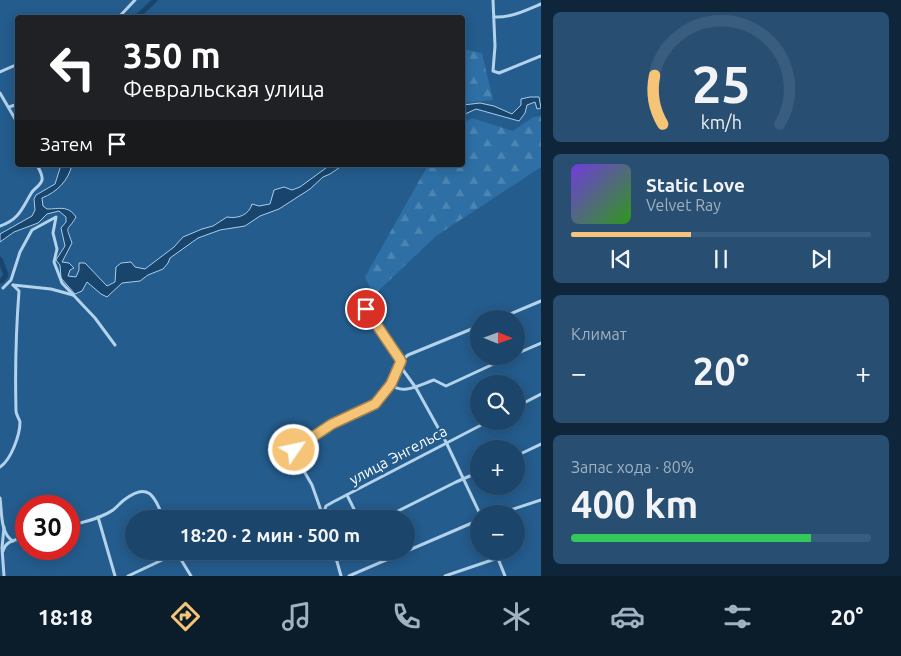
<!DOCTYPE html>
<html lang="ru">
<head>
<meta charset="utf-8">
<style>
	:root { --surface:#1b456a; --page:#284f72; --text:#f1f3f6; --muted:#a0b1c1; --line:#395d7e; --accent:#f5c476 }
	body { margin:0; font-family:Ubuntu,sans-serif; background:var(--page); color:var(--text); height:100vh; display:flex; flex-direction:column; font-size:19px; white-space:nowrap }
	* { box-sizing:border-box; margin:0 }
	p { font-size:16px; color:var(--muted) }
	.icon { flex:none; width:28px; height:28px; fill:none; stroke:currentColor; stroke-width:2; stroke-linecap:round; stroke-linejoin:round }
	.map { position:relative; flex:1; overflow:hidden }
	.drawer { display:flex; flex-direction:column; gap:12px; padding:12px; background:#0f263a; width:360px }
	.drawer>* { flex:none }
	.hud { position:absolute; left:15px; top:15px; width:450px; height:152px; border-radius:5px; box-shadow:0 2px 12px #0003,0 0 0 1px var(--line); background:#202124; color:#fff; overflow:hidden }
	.needle { width:32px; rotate:91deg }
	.controls { position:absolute; left:470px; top:310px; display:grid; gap:10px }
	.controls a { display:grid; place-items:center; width:55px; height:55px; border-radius:50%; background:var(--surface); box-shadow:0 2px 12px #0003,0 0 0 1px var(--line); font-size:25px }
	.speed { position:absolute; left:15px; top:495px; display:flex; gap:10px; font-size:25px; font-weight:700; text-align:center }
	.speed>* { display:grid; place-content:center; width:65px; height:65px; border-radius:50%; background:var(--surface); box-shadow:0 2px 12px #0003,0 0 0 1px var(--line); line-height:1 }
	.speed .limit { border:8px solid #d22; background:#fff; color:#111 }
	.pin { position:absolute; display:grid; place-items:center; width:42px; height:42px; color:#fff; margin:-21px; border:2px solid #fff; border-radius:50%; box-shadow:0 1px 5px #0007 }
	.me { position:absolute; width:55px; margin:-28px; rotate:56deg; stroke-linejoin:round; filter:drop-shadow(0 0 4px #0008) }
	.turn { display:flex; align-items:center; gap:18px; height:105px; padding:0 25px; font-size:22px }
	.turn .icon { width:65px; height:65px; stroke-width:2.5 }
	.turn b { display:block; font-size:35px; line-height:42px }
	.then { display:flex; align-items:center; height:48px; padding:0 25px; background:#0003; gap:10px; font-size:19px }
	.big { font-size:38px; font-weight:600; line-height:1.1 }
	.drawer .widget { flex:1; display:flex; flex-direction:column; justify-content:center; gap:8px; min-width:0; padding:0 18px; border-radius:8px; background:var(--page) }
	.drawer .dial { align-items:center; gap:0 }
	.dial svg { height:130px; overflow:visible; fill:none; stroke:var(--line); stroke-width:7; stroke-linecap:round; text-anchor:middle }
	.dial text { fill:var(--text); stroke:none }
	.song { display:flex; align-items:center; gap:15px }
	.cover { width:60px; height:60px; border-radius:8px; background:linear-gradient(135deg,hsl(260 70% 55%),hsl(110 70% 35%)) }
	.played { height:5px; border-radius:2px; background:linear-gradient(90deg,var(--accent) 40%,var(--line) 40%) }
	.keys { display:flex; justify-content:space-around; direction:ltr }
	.heat { display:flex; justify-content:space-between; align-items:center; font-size:28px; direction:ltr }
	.charge { height:8px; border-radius:4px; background:linear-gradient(90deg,#34c759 80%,var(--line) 0) }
	.trip { position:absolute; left:125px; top:510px; width:290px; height:50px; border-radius:25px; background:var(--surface); box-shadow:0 2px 12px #0003,0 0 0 1px var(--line); font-weight:600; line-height:50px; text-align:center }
	.tab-bar { display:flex; height:80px; justify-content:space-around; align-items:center; background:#0b1c2a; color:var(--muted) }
	.tab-bar .icon { width:35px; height:35px }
	.tab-bar .on { color:var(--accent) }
	.tab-bar b { font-size:22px; color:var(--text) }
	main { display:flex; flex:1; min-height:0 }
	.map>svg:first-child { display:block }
	.forest { fill:url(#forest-firs) }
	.water { fill:#19456c; stroke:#a7ceec }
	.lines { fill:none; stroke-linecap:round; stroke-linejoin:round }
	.river { stroke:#19456c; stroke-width:5 }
	.street { stroke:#b3d2eb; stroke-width:3 }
	.route-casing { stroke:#9f7f4d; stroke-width:12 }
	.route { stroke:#f5c476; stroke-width:9 }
	.labels { text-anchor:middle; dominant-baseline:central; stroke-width:5; stroke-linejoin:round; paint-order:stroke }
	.street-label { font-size:15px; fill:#fff; stroke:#245c8d }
</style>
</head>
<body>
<main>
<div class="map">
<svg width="541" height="576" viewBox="0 0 541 576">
	<defs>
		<pattern id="forest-firs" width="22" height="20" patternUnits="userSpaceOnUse" patternTransform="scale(1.25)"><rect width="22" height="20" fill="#2e6fa5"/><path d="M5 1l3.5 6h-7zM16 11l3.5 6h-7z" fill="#4d85b2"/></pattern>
	</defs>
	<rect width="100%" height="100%" fill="#245c8d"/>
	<g class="forest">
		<path d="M463 49 482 53 493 100 463 103Z"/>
		<path d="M541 116V167L436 236 374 295 365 277 428 165H462L463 123 472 118 513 131 533 117Z"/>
	</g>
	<g class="water">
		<path d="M530 97H539L541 108 537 109 535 102 527 105 525 113 519 121 476 109 463 115V105L480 103 494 106 512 114 521 105V99Z"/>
		<path d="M61 165H72C68 181 57 192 42 198L43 206 47 209C59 209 68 205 76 217 67 233 65 223 72 243L62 262 69 263 74 268 70 270 68 276 76 277 79 270V263H85L107 286 115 282 116 267 121 263 131 262 135 267 145 269 174 247 183 237 202 229 213 226 227 217C238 219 249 215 252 204L259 206 270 204 274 190 284 187 292 190 300 187 330 165H343L330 174 323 177 310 189 279 209 260 216 245 226 220 230 198 238 170 258 168 263 163 269 148 275 140 281 122 283 107 297 101 294 87 282 82 291 75 294 61 278 60 265 56 260 65 246 61 228 66 222V217L59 211 47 214 38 223 14 232 0 242V234L32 216 35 210 34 199 36 195 55 184Z"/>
	</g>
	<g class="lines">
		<g class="river">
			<path d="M136 18 155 0"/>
			<path d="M0 259 6 275 2 281H0"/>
		</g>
		<g class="street">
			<path d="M493 0 495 46 493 71 499 73 541 56"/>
			<path d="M494 17C510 18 527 10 541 4"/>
			<path d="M118 18 135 0"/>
			<path d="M0 72 18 64"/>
			<path d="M0 93 18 124"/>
			<path d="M9 107 18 104"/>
			<path d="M0 226C20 219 22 208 32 192 35 188 41 185 42 180 43 175 39 169 37 165"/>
			<path d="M13 285 51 289 73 295"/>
			<path d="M3 288 11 280 20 252 32 230 56 217 53 233 57 249 54 262 62 283 95 318 115 345"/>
			<path d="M498 319 541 301"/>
			<path d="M479 326 408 355 401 361 403 370 416 388 446 442 480 514"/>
			<path d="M516 354 541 343"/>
			<path d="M391 384C402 396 421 384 434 380L446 386 511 356"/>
			<path d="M516 407 541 394"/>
			<path d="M516 456 541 444"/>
			<path d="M0 467C11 460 20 435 20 422 19 418 16 415 16 411 15 371 16 330 19 291L13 285"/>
			<path d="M347 495 359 519"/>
			<path d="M0 498C2 511 0 534 13 541"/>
			<path d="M498 514 541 500"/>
			<path d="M323 515 326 506 333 502 489 421"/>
			<path d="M98 517 115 576"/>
			<path d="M324 519 312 485 294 454 296 446 301 441 314 436 332 424 375 404 391 384 401 361 366 309"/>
			<path d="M382 519 456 482 479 472"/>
			<path d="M69 526C83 522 100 519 113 510 117 507 120 503 124 500 149 481 154 496 164 519"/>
			<path d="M3 551C6 540 16 540 26 537"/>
			<path d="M334 551 341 576"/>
			<path d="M495 551 505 576"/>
			<path d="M177 553 191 576"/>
			<path d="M4 576 2 548 4 527"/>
			<path d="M128 576 177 553"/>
			<path d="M349 576 479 520"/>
			<path d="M445 576 498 558"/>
		</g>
	</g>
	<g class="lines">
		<defs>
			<path id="route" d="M294 450 301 441 314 436 332 424 375 404 391 384 401 361 366 309"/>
		</defs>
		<use href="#route" class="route-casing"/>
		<use href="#route" class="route"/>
	</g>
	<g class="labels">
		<g class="street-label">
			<text transform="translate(398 455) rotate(-28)">улица Энгельса</text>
		</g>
	</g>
</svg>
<div class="controls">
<a><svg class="needle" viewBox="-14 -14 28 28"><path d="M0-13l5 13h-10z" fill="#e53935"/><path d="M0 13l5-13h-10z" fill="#a0b1c1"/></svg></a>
<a><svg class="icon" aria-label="search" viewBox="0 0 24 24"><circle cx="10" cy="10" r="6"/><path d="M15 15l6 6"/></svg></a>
<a>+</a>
<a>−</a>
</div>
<div class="speed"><div class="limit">30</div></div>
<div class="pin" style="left:366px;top:309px;background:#d93025"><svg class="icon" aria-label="arrive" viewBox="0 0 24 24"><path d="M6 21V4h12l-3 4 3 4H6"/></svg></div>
<svg class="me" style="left:294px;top:450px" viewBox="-20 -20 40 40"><circle r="17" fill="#f5c476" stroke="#fff" stroke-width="3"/><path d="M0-11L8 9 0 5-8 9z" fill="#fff"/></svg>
<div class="trip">18:20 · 2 мин · 500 m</div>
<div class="hud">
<div class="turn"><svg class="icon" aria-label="left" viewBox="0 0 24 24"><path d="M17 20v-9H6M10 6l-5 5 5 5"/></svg><div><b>350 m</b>Февральская улица</div></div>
<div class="then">Затем<svg class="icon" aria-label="arrive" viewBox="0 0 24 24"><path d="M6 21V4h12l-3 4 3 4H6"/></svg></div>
</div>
</div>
<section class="drawer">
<div class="widget dial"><svg viewBox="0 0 100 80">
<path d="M14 69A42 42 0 1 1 86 69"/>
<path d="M14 69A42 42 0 0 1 9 39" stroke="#f5c476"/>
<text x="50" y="56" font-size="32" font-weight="700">25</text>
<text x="50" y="72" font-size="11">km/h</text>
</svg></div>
<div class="widget">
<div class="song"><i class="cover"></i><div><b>Static Love</b><p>Velvet Ray</p></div></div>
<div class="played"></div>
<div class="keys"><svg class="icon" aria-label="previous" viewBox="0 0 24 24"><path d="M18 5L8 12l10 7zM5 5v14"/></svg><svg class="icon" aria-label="pause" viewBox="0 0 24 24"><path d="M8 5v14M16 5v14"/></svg><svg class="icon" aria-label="next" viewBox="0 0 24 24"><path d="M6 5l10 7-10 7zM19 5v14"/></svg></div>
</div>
<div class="widget"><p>Климат</p>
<div class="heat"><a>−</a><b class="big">20°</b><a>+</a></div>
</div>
<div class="widget"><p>Запас хода · 80%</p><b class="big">400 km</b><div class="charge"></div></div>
</section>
</main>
<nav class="tab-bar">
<b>18:18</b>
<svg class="icon on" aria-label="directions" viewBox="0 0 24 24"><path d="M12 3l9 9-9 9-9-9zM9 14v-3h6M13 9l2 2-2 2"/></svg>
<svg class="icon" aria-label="music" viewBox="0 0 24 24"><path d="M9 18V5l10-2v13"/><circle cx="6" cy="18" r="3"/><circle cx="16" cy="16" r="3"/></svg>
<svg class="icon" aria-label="phone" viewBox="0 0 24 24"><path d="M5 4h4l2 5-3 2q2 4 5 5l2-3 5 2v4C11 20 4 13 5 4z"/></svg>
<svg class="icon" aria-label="climate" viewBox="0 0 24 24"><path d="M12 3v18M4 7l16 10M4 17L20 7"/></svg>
<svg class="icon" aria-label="car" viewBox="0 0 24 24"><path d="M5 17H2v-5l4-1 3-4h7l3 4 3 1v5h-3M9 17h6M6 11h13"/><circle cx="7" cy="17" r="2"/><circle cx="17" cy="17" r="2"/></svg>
<svg class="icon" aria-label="filters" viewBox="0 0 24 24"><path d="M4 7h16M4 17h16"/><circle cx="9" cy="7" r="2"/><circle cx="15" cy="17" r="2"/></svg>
<b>20°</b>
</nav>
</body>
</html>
